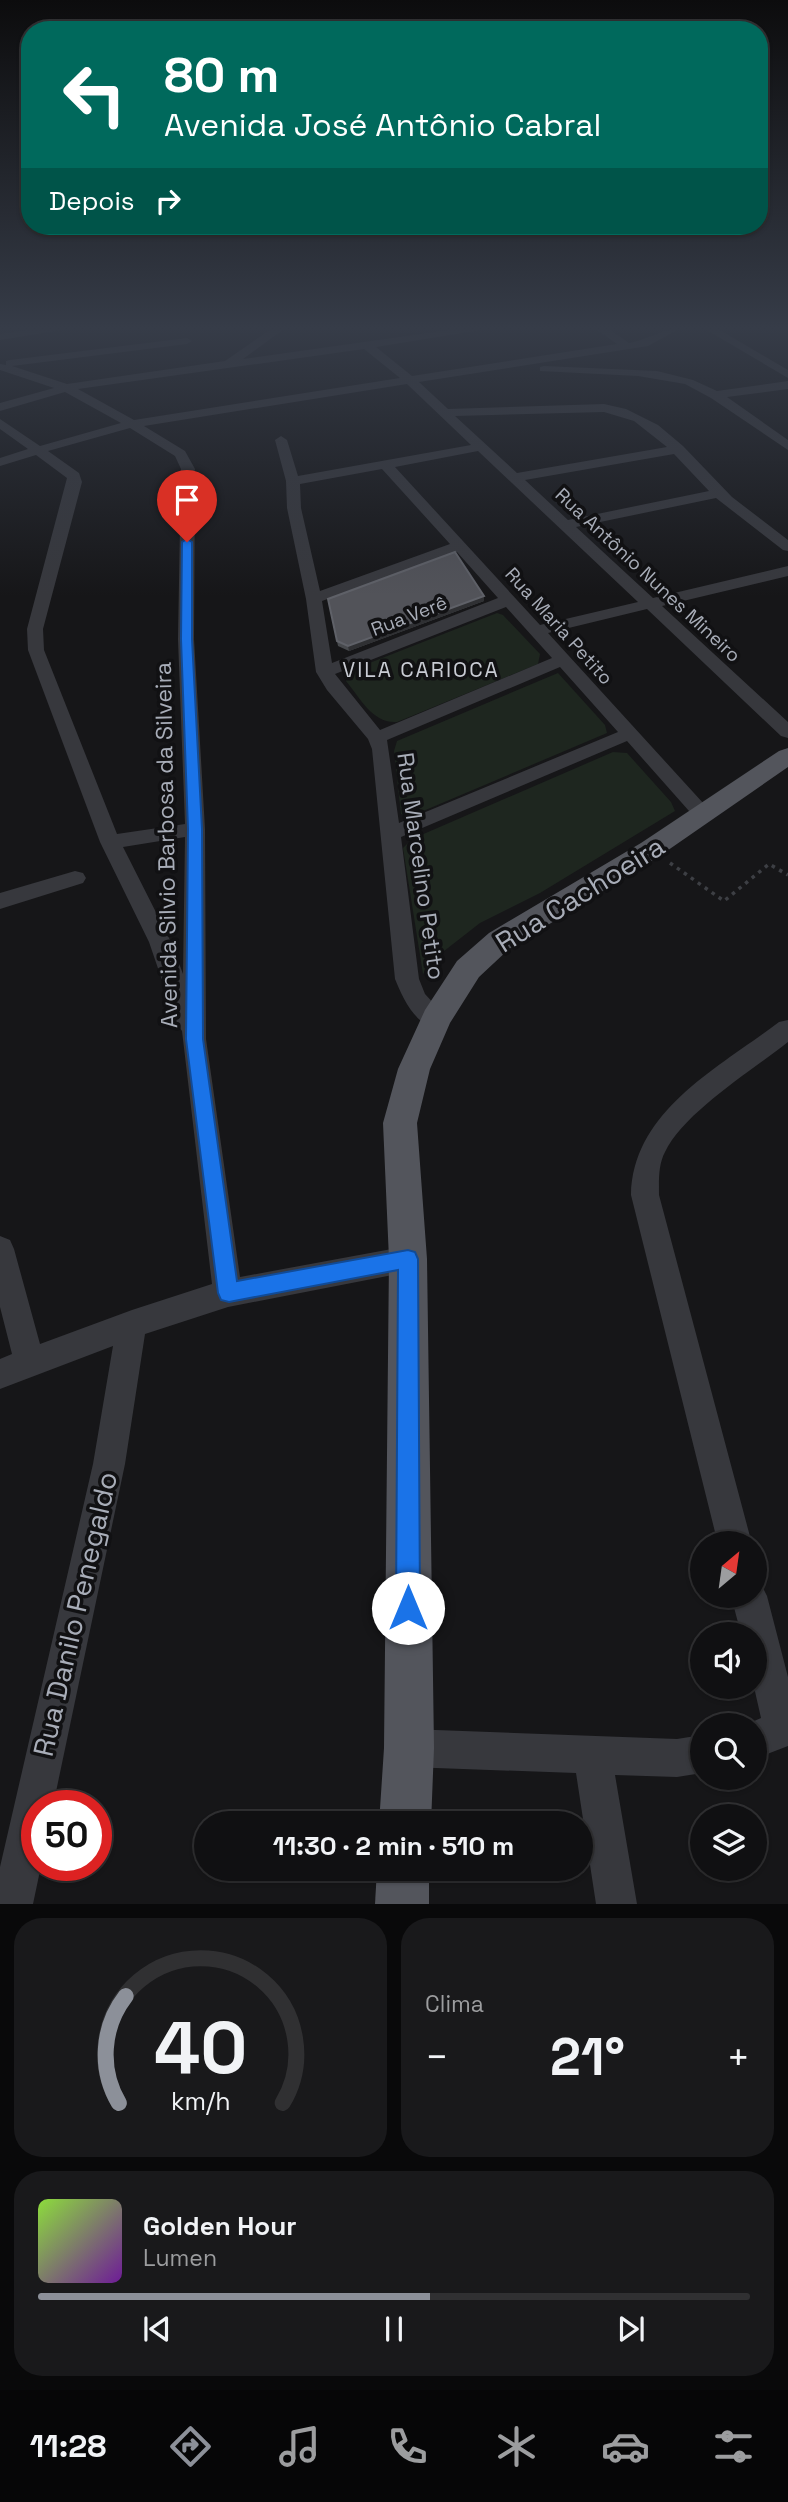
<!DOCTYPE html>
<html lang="pt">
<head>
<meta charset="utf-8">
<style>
	:root { --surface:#101012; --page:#19191b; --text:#f1f3f6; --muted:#9c9d9f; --line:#303032; --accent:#8c9099 }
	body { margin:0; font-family:"Space Grotesk",sans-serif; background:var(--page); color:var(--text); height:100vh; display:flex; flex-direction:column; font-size:26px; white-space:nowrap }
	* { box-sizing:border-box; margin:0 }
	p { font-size:23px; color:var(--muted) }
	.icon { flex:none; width:38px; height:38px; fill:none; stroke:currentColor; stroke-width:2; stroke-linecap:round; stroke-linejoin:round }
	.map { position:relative; height:1904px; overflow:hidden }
	.details { display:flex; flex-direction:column; gap:14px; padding:14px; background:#09090a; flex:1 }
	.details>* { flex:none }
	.guide { position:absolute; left:21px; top:21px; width:747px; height:214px; border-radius:28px; box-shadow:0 2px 5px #0004,0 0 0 2px var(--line); background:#00695c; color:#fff; overflow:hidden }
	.needle { width:46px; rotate:29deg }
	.buttons { position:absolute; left:690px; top:1531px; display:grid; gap:14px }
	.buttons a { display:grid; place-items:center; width:77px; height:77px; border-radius:50%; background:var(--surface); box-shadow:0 2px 5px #0004,0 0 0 2px var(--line); font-size:35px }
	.speed { position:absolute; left:21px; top:1790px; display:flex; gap:14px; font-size:35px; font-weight:700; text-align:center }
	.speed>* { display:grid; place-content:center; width:91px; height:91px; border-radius:50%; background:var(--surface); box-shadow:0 2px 5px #0004,0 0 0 2px var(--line); line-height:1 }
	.speed .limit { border:10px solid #d22; background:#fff; color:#111 }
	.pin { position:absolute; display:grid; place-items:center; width:60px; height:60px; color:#fff; margin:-72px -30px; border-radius:50% 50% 50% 0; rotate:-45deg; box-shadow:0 0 7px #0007 }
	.pin .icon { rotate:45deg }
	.me { position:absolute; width:77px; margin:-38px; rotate:0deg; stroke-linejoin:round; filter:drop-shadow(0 0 5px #0008) }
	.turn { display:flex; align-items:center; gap:24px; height:147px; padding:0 28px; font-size:32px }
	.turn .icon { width:91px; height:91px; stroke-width:2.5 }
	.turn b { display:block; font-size:49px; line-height:60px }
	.then { display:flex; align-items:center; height:66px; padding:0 28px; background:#0003; gap:14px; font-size:26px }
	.big { font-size:52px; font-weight:600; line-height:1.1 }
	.details .card { flex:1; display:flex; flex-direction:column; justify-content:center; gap:10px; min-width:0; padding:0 24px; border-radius:28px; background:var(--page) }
	.details .dial { align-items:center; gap:0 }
	.dial svg { height:182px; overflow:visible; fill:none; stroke:var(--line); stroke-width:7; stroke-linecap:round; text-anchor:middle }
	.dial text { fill:var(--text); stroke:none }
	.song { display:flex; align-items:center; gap:21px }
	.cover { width:84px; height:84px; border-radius:10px; background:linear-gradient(135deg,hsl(90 70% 55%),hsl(280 70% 35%)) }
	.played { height:7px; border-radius:4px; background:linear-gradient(90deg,var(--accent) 55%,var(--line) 55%) }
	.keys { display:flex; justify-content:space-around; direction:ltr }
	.heat { display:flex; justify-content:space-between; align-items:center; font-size:38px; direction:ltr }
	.details .tiles { flex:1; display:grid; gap:14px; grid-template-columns:1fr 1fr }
	.card:last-child { grid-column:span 2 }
	.trip { position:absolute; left:194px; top:1811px; width:399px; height:70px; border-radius:35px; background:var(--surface); box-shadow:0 2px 5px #0004,0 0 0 2px var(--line); font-weight:600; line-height:70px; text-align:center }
	.tab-bar { display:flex; height:112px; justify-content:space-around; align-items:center; background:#060607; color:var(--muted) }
	.tab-bar .icon { width:49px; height:49px }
	.tab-bar .current { color:var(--accent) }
	.tab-bar b { font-size:32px; color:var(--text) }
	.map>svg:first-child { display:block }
	.green { fill:#1e261f }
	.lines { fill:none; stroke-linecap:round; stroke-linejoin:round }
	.path { stroke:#3d3f44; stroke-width:3.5; stroke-dasharray:3.5 5; stroke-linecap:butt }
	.minor { fill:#37383d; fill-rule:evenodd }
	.major { fill:#53555c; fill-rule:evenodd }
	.wall { fill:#47494d }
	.shaded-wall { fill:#2f3033 }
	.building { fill:#525359; stroke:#5f6168; stroke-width:2 }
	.route { fill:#1a73e8; stroke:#114b97; stroke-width:2 }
	.labels { text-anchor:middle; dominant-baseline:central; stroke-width:7; stroke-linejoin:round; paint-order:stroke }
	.far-street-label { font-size:19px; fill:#a8adb8; stroke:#111113 }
	.far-quarter-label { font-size:21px; letter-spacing:2px; fill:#c9ccd4; stroke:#111113 }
	.street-label { font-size:23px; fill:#a8adb8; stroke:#111113 }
	.near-street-label { font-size:28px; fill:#a8adb8; stroke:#111113 }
</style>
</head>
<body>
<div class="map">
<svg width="788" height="1904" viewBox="0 0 788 1904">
	<rect width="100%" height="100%" fill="#161618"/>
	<g class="green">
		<path d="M497 613 503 615 540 654 538 664 397 722C373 724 360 698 346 681L349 671Z"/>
		<path d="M558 673 605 725 607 733 409 817 401 814 394 751 397 741Z"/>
		<path d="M613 752 627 753 671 802 675 811 540 893 480 923 439 955 423 974 403 848 412 839Z"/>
	</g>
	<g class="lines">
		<path class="path" d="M670 863 724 901 769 864 788 875"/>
		<g class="minor">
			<path d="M35 329H68L0 340V334Z"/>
			<path d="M271 329H284L243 359 456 329H487L376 347 412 376 617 344 596 329H609L629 343C647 340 661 329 679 329L648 346 419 382 448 409 604 404 626 409 658 425 683 446 732 497 788 540V551L783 550 716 498 576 527 653 598 788 566V576L662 606 788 722V738L781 736 647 609 548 633 714 815 711 820H697L627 741 401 837 419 979 425 994 448 1019 445 1026C419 1034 403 999 395 979L372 749 368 739 327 690 316 672 306 599 287 508 286 481 275 440 281 436 287 440 298 476 471 445 407 384 144 426 185 451 195 469 194 639 205 829 206 1039 240 1277 408 1246 418 1250 422 1259 418 1268 408 1272 228 1307 145 1334 125 1464 53 1806H37V1866H41L33 1904H0V1867L93 1464 113 1346 0 1389V1359L12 1354 0 1307V1236L10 1240 14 1249 40 1344 132 1310 212 1284 182 1031 177 1024 149 942 100 842 28 650 27 629 67 478 36 455 0 466V458L28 449 0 429V419L40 446 121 423 65 392 0 411V403L54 388 0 370V364L6 365V361L10 360 187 338 192 341 187 344 12 366 67 384 225 361ZM364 349 400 378 134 420 78 389ZM604 412 634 421 667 447 517 473 455 416ZM130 428 175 456 181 469 178 639 185 824 117 834 44 650 43 629 82 482 79 473 48 451ZM478 451 638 602 540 625 395 467ZM674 454 709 491 568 520 525 480ZM382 469 450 544 320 591 301 508 300 484ZM457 552 498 598 332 663 322 601ZM506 607 552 658 380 730 335 674ZM560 667 618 732 399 823 387 740ZM185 837 183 974 171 942 123 847Z"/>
			<path d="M705 329H718L788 370V378Z"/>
			<path d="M544 366 657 371 693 380 717 391 788 381V389L727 397 788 440V450L711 398 685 384 638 376 540 371V367Z"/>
			<path d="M75 871 83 873 86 878 83 883 0 909V893Z"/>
			<path d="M788 1020V1042C754 1069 683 1113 665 1152 658 1165 659 1181 659 1195L752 1544H718L631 1195C633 1110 719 1068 779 1022Z"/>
			<path d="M754 1581 761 1584 767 1596 788 1677V1746L754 1759V1726H743L761 1718 754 1687V1634H741L731 1596H754Z"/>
			<path d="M409 1729 677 1739 702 1735V1773L677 1777 615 1775 637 1904H596L576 1773 409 1767 396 1761 390 1748 396 1735Z"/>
		</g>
		<g class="major">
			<path d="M788 748V767L661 855 509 949 479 977 450 1023 430 1069 417 1123 427 1259 434 1748 431 1824H379L384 1748 389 1259 383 1123 398 1069 425 1010 457 961 489 933 641 843 779 751Z"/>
			<path d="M377 1869H429V1904H375Z"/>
		</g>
	</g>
	<path class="wall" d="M328 599 484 601 349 651 338 646Z"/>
	<path class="shaded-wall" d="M484 596V601L349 651 348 646Z"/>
	<path class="building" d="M455 552 484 596 348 646 337 641 328 599Z"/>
	<linearGradient id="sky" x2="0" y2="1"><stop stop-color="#0c0c0d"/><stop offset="0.55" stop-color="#363c48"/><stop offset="1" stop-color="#363c48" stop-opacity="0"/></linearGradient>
	<rect width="788" height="596" fill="url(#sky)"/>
	<path class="route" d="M187 539 192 542V639L202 829 203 1039 237 1281 408 1250 415 1252 418 1259 420 1608 417 1617 408 1620 399 1617 396 1608 398 1270 229 1302 221 1300 218 1293 186 1039 188 829 181 639 182 542Z"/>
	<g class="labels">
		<g class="far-street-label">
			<text transform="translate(648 575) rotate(43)">Rua Antônio Nunes Mineiro</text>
			<text transform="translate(409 616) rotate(-21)">Rua Verê</text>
			<text transform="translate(559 626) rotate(48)">Rua Maria Petito</text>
		</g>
		<g class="far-quarter-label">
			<text x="421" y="669">VILA CARIOCA</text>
		</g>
		<g class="street-label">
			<text transform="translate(166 845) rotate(-91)">Avenida Silvio Barbosa da Silveira</text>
			<text transform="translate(421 866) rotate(82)">Rua Marcelino Petito</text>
		</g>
		<g class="near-street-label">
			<text transform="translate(580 894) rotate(-32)">Rua Cachoeira</text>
			<text transform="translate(75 1614) rotate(-77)">Rua Danilo Penegaldo</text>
		</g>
	</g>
</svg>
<div class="buttons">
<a><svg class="needle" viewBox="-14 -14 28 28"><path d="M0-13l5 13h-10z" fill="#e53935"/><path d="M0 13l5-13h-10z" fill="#9c9d9f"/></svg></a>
<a><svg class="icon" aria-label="sound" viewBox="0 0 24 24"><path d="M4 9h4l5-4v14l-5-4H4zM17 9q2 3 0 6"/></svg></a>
<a><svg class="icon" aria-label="search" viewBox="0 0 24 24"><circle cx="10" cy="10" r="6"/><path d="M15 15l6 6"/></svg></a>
<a><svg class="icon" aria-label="layers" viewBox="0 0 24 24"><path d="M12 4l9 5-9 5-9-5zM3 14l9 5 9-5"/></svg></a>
</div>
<div class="speed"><div class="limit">50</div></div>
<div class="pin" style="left:187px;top:542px;background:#d93025"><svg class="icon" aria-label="arrive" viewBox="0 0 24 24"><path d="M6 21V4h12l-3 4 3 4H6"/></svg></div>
<svg class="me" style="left:408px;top:1608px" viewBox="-20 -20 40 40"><circle r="19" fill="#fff"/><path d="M0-13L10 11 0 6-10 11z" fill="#1a73e8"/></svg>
<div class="trip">11:30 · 2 min · 510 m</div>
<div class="guide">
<div class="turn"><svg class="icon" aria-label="left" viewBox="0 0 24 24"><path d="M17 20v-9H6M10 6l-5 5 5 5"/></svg><div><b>80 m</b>Avenida José Antônio Cabral</div></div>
<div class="then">Depois<svg class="icon" aria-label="right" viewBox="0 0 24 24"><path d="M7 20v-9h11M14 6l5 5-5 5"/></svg></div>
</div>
</div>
<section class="details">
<div class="tiles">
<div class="card dial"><svg viewBox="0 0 100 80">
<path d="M14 69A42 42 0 1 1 86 69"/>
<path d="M14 69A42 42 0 0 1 17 22" stroke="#8c9099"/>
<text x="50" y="56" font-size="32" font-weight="700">40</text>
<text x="50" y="72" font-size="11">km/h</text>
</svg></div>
<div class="card"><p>Clima</p>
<div class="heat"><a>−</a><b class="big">21°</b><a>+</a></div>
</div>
<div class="card">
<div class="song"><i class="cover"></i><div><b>Golden Hour</b><p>Lumen</p></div></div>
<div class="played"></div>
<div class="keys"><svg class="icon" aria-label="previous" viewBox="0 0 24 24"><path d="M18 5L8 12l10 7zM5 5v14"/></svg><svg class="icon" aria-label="pause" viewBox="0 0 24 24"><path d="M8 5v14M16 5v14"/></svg><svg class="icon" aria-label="next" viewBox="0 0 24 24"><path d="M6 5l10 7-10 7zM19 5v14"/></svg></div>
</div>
</div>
</section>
<nav class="tab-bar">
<b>11:28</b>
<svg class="icon current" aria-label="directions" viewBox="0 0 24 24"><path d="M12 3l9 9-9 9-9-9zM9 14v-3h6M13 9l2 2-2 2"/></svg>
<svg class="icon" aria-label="music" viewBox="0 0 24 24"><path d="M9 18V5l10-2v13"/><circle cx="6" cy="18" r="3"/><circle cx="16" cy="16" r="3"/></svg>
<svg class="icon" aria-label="phone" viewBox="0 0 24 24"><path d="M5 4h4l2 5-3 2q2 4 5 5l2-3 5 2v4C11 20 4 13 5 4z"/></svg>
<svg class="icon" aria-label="climate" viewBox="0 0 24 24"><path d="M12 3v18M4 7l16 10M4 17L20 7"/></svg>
<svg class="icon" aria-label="car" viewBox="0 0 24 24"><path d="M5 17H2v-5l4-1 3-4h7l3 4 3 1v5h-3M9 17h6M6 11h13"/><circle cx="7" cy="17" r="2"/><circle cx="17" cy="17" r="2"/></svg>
<svg class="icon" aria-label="filters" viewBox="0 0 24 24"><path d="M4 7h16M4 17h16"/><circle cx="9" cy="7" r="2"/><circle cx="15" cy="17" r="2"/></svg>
</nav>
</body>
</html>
